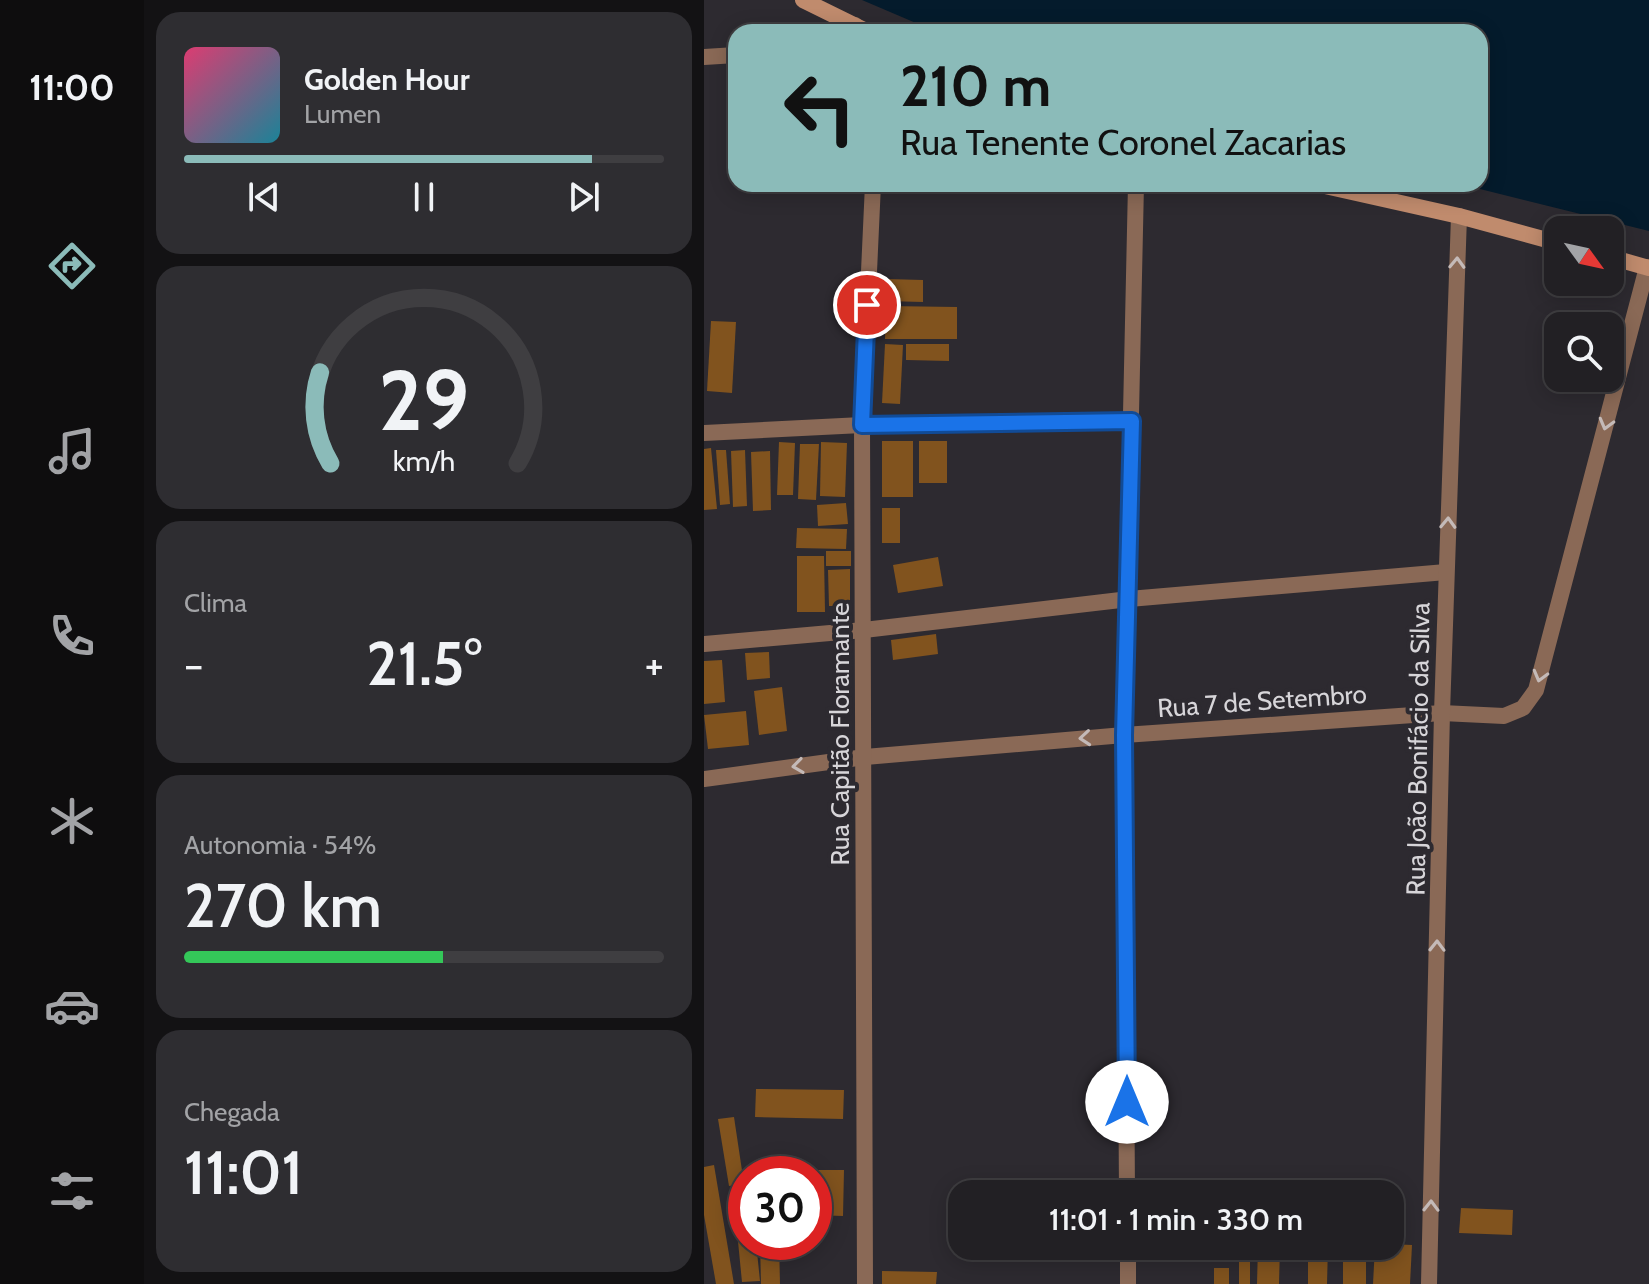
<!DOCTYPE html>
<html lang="pt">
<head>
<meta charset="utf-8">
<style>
	:root { --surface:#222024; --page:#2e2d31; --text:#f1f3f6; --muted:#a2a3a6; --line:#3f3e41; --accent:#8bbbb9 }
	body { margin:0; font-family:Cabin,sans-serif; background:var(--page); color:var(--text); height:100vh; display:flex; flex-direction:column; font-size:30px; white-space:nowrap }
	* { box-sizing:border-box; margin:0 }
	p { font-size:26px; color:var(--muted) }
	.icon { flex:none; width:44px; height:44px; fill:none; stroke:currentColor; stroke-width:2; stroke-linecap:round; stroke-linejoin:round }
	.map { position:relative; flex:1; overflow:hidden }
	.details { display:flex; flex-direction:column; gap:12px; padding:12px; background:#131214; width:560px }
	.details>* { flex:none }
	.hud { position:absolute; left:24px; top:24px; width:760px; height:168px; border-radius:24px; box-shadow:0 4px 20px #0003,0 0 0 2px var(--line); background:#8bbbb9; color:#111; overflow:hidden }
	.needle { width:52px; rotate:123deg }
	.tools { position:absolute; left:840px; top:216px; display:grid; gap:16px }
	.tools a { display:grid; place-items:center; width:80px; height:80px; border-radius:16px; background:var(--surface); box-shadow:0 4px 20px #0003,0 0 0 2px var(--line); font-size:40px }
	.speed { position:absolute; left:24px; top:1156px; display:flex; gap:16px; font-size:40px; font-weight:700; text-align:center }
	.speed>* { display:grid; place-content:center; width:104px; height:104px; border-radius:50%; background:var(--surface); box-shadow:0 4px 20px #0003,0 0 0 2px var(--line); line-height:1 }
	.speed .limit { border:12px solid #d22; background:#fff; color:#111 }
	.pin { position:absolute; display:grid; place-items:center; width:68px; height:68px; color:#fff; margin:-34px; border:4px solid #fff; border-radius:50%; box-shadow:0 2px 8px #0007 }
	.me { position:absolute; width:88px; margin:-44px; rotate:0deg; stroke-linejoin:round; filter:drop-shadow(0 0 6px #0008) }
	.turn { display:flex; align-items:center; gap:28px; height:168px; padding:0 40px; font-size:36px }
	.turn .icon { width:104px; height:104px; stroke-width:2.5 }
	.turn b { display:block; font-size:56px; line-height:68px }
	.big { font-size:60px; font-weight:600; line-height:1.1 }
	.details .widget { flex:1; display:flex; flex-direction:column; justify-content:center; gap:12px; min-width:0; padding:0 28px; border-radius:24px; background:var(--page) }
	.details .dial { align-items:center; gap:0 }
	.dial svg { height:208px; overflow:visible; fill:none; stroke:var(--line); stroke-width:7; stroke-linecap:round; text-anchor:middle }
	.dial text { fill:var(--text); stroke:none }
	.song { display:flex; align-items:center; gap:24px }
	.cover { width:96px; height:96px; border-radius:12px; background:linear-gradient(135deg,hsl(340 70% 55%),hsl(190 70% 35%)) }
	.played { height:8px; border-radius:4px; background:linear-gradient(90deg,var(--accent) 85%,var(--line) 85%) }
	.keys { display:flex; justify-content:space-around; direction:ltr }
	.heat { display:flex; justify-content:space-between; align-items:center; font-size:44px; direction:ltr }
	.charge { height:12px; border-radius:6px; background:linear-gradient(90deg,#34c759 54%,var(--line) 0) }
	.trip { position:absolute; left:244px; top:1180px; width:456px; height:80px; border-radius:24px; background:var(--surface); box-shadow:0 4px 20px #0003,0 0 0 2px var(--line); font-weight:600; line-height:80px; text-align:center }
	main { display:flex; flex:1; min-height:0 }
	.tab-bar { display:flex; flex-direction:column; width:144px; justify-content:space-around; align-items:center; background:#0e0d0e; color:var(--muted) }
	.tab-bar .icon { width:56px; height:56px }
	.tab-bar .on { color:var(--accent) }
	.tab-bar b { font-size:36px; color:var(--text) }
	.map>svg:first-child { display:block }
	.water { fill:#041b2c }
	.building { fill:#81531e }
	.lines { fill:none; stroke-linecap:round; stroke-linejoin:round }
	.street { stroke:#8a6956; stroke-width:16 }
	.secondary { stroke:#c08b6d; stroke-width:16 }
	.oneway { stroke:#c4bab8 }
	.route-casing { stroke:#114b97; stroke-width:20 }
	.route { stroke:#1a73e8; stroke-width:14 }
	.labels { text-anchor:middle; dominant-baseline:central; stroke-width:8; stroke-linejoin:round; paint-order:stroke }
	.street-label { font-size:26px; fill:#d7d5d9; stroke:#2d2a30 }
</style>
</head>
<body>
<main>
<nav class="tab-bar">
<b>11:00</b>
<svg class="icon on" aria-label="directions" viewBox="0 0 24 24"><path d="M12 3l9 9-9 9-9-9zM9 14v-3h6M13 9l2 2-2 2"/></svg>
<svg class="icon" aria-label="music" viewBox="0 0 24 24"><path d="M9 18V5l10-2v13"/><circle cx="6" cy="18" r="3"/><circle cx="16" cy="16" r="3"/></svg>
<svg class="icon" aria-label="phone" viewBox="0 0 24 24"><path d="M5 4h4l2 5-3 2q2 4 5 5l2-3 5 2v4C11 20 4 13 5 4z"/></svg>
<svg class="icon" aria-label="climate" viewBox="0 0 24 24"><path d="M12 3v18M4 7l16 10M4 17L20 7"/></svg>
<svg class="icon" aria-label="car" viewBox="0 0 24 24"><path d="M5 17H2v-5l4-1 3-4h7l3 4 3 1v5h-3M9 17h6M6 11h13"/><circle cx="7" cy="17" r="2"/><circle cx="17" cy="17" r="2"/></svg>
<svg class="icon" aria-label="filters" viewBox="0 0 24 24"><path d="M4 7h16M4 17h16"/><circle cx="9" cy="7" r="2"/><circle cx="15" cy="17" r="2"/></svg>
</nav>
<section class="details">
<div class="widget">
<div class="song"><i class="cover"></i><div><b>Golden Hour</b><p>Lumen</p></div></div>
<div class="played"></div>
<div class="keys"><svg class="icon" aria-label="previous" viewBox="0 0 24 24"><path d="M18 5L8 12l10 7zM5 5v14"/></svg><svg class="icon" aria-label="pause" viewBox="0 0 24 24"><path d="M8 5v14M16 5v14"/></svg><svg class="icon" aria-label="next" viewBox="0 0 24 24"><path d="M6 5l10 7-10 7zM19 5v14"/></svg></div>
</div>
<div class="widget dial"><svg viewBox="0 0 100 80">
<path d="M14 69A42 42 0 1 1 86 69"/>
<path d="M14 69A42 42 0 0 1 10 34" stroke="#8bbbb9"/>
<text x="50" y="56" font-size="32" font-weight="700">29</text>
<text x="50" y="72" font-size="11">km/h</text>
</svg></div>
<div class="widget"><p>Clima</p>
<div class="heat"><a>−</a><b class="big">21.5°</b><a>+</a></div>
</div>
<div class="widget"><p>Autonomia · 54%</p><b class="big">270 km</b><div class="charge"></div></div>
<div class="widget"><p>Chegada</p><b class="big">11:01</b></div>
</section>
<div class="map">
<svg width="945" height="1284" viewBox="0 0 945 1284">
	<rect width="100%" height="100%" fill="#2d2a30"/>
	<path class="water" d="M158 0H945V231L756 184H776V32H233Z"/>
	<g class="building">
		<path d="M182 279 219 280V302L181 301Z"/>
		<path d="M182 306 253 307V339H181Z"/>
		<path d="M7 321 32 322 28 393 3 391Z"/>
		<path d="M181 344 199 345 196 404 178 403Z"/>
		<path d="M202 344H245V361L202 360Z"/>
		<rect x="178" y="441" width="31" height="56"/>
		<rect x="215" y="441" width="28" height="42"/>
		<path d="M75 442 91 443 89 495H73Z"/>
		<path d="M117 442 143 443 141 497 116 496Z"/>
		<path d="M96 444H115L112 500 94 499Z"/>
		<path d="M7 448 13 509 0 510V449Z"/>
		<path d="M12 450H22L26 504 16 505Z"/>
		<path d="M41 450 43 506 29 507 27 451Z"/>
		<path d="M66 451 67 510 49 511 47 452Z"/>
		<path d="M142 503 144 524 114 526 113 505Z"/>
		<rect x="178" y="508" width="18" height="35"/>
		<path d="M93 528 143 529 142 549 92 548Z"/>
		<rect x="122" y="551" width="25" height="15"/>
		<path d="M93 556H120L121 612H93Z"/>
		<path d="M234 557 239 586 194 593 189 565Z"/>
		<path d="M146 569V606H125L124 570Z"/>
		<path d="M232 634 234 654 189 660 187 640Z"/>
		<path d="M65 652 66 678 43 680 41 653Z"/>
		<path d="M18 660 21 702 0 704V661Z"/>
		<path d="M78 687 83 731 55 735 50 691Z"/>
		<path d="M42 711 45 745 4 749 0 715Z"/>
		<path d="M52 1089 140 1090 139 1119 51 1117Z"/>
		<path d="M30 1117 40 1184 25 1186 14 1119Z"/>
		<path d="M10 1165 30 1284H12L0 1215V1167Z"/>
		<path d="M103 1170H140L139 1216 110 1215V1174H103Z"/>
		<path d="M757 1208 809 1210 808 1235 755 1233Z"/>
		<path d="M42 1210V1242H52L56 1281 38 1282 31 1211Z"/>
		<path d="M56 1242H75L76 1284H57Z"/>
		<path d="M686 1244 708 1245 706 1284H669L671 1246Z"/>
		<path d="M554 1246H576L575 1284H553Z"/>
		<path d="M604 1246H624L623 1284H604Z"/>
		<path d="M662 1247V1284H639V1248Z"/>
		<rect x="535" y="1248" width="11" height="36"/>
		<rect x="510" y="1268" width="15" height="16"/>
		<path d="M178 1271 233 1272 232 1284H178Z"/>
	</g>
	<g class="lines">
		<g class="street">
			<path d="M135 32 151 25"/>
			<path d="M0 57 32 55"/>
			<path d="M0 433 158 425 428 421"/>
			<path d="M0 644 160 630 425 599 742 572"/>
			<path d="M0 779 161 757 420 735 738 713 800 716 819 708 832 690 943 267"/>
			<path d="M423 1194 420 735 432 184"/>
			<path d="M424 1246V1284"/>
			<path d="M161 1284 158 425 169 184"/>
			<path d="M725 1284 738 713 755 216"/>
		</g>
		<g class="secondary">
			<path d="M99 0 164 32"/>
			<path d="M612 184 755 216 854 243"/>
			<path d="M906 257 945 268"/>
		</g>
	</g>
	<defs><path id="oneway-chevron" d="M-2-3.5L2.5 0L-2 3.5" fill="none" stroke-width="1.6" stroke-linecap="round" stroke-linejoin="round" transform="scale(2)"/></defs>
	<g class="oneway">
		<use href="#oneway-chevron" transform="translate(753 263) rotate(-88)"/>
		<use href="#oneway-chevron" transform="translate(902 424) rotate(105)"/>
		<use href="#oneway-chevron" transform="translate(744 523) rotate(-88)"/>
		<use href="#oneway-chevron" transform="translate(836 676) rotate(105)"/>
		<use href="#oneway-chevron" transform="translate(381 738) rotate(175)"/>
		<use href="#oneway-chevron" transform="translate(94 766) rotate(172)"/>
		<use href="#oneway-chevron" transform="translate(733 946) rotate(-89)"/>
		<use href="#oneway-chevron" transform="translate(727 1206) rotate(-89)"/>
	</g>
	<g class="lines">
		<defs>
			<path id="route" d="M163 305 158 425 428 421 420 735 423 1102"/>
		</defs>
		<use href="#route" class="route-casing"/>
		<use href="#route" class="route"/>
	</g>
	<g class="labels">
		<g class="street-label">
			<text transform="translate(558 701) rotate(-4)">Rua 7 de Setembro</text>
			<text transform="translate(136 734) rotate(-90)">Rua Capitão Floramante</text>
			<text transform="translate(714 749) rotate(-89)">Rua João Bonifácio da Silva</text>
		</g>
	</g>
</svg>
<div class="tools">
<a><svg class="needle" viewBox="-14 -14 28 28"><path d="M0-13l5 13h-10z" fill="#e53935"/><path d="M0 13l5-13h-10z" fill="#a2a3a6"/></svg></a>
<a><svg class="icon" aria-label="search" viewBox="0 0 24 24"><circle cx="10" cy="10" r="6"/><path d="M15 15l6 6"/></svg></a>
</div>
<div class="speed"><div class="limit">30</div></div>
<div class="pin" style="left:163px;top:305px;background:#d93025"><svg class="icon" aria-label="arrive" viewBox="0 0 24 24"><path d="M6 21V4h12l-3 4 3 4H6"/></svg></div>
<svg class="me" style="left:423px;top:1102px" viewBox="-20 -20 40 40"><circle r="19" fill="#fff"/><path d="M0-13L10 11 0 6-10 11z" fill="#1a73e8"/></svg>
<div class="trip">11:01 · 1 min · 330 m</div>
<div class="hud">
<div class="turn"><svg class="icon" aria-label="left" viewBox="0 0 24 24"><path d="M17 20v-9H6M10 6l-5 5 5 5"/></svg><div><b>210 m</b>Rua Tenente Coronel Zacarias</div></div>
</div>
</div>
</main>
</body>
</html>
